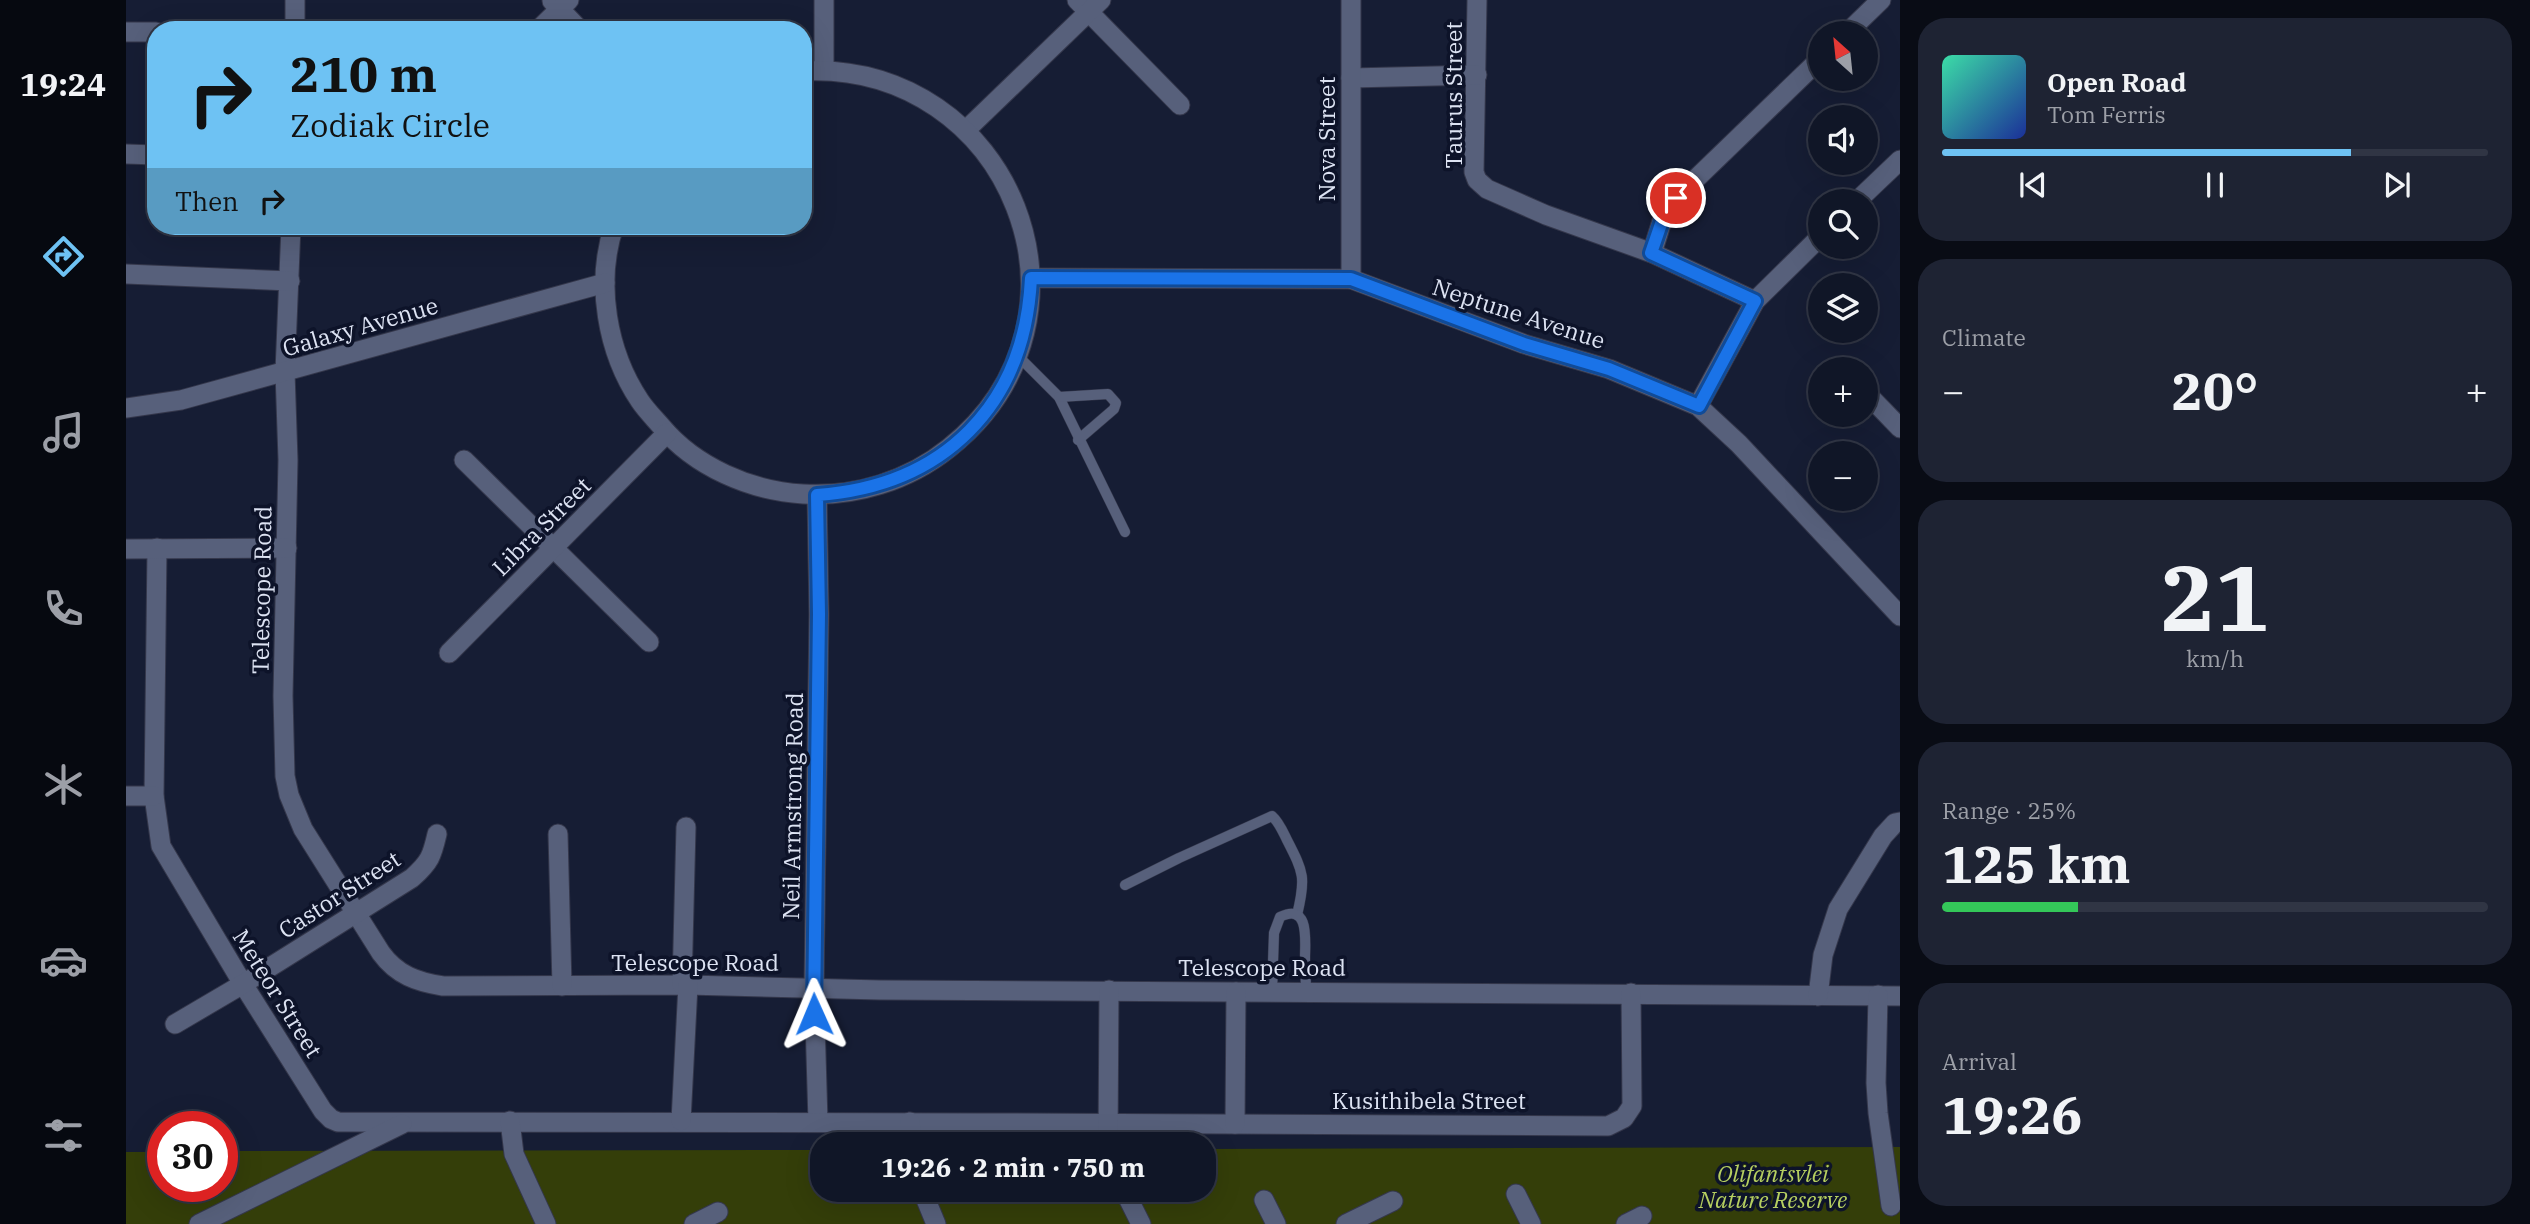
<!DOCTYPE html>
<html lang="en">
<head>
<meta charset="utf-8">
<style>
	:root { --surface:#101627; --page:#1e2333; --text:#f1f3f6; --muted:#9c9fa7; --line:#303544; --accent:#6ec2f3 }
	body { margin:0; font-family:"IBM Plex Serif",serif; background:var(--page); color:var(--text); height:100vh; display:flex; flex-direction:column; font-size:26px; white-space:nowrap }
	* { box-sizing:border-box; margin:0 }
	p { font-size:23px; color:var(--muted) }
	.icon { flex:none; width:38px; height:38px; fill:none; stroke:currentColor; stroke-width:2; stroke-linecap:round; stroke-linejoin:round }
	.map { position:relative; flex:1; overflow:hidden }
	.panel { display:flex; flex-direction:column; gap:18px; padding:18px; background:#090c15; width:630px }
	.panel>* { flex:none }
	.banner { position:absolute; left:21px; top:21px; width:665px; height:214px; border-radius:28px; box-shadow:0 7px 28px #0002,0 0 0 2px var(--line); background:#6ec2f3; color:#111; overflow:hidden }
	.needle { width:46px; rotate:333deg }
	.controls { position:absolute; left:1682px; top:21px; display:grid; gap:14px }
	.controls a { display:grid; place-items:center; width:70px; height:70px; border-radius:50%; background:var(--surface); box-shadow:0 7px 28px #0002,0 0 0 2px var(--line); font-size:35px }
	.speed { position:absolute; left:21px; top:1111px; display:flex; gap:14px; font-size:35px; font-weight:700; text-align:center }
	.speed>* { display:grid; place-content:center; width:91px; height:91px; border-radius:50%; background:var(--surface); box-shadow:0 7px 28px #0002,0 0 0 2px var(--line); line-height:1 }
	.speed .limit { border:10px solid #d22; background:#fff; color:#111 }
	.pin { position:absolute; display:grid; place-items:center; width:60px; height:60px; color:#fff; margin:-30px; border:4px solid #fff; border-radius:50%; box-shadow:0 2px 7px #0007 }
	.me { position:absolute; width:77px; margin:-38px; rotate:359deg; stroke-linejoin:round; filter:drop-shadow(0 0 5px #0008) }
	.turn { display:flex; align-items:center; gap:24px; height:147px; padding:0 28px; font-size:32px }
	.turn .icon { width:91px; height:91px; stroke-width:2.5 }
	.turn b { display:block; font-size:49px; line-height:60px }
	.then { display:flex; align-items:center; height:66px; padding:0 28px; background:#0003; gap:14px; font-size:26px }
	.big { font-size:52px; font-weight:700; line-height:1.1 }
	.panel .card { flex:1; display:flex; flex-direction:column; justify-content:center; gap:10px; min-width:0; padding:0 24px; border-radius:28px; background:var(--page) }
	.panel .dial { align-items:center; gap:0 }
	.dial b { font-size:91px; line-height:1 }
	.song { display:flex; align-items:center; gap:21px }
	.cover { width:84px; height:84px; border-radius:10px; background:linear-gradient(135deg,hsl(160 70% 55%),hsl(230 70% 35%)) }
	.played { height:7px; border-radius:4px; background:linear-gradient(90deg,var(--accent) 75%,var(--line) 75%) }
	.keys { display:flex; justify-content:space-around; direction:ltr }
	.heat { display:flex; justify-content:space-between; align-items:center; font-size:38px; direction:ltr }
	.charge { height:10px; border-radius:5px; background:linear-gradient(90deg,#34c759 25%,var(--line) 0) }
	.trip { position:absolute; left:684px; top:1132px; width:406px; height:70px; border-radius:28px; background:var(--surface); box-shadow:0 7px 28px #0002,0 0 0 2px var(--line); font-weight:700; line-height:70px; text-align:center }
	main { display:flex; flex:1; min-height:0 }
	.menu { display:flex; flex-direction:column; width:126px; justify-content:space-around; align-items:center; background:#060910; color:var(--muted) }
	.menu .icon { width:49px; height:49px }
	.menu .current { color:var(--accent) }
	.menu b { font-size:32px; color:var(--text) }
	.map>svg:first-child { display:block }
	.green { fill:#343e09 }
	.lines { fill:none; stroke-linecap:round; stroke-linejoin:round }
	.service-casing { stroke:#34374b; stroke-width:11 }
	.minor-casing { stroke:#34374b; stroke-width:21 }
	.service { stroke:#57607b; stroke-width:10 }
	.minor { stroke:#57607b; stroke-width:19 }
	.route-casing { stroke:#114b97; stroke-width:18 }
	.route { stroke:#1a73e8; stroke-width:12 }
	.labels { text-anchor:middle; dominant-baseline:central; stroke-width:7; stroke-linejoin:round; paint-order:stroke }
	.street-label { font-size:23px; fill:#dde3f3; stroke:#0d1329 }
	.park-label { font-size:23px; font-style:italic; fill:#b6cf60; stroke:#0d1329 }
</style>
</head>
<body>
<main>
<nav class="menu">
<b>19:24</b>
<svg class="icon current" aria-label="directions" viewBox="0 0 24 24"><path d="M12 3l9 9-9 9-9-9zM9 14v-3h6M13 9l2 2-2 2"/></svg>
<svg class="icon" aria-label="music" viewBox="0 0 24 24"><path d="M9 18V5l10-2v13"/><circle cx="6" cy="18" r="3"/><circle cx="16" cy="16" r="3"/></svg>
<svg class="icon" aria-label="phone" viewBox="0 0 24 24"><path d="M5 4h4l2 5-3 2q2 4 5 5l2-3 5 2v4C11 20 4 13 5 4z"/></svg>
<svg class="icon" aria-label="climate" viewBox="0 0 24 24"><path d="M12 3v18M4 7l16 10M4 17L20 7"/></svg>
<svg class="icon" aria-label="car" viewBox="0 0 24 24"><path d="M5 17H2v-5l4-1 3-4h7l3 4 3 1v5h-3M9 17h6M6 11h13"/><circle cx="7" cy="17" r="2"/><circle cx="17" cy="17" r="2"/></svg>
<svg class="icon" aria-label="filters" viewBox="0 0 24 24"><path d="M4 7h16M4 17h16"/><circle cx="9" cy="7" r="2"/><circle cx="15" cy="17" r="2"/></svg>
</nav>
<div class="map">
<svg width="1774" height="1224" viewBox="0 0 1774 1224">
	<rect width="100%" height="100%" fill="#161d34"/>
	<path class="green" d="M1774 1147V1224H0V1152H37V1186H96V1151L696 1150V1190H1078V1149Z"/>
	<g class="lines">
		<defs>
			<g id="service">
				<path d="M891 355 933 397 999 532"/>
				<path d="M933 397 982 394 990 403 988 409 952 440"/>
				<path d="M999 885 1053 858 1146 816C1153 822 1157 832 1161 840 1178 873 1180 878 1171 915"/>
				<path d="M1146 992 1148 933 1154 917C1184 902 1179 941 1179 958 1179 969 1180 981 1180 992"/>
			</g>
			<g id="minor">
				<path d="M951 0 1054 105"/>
				<path d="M1351 0 1348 172 1351 180 1361 189 1420 215 1526 253 1629 301"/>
				<path d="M426 1 454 30"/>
				<path d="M169 30V0"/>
				<path d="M412 30 443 0"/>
				<path d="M0 32H30"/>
				<path d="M1721 33 1755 0"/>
				<path d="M698 70V0"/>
				<path d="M1225 78 1351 75"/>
				<path d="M840 130 975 0"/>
				<path d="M0 154 30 155"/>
				<path d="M1731 201 1774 160"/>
				<path d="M165 226 159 372 162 460 157 696 159 776 163 795 177 829 255 953C271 975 291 982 317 986L562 985 754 990 1774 996"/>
				<path d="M488 226C469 283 481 352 514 401 520 410 528 418 535 426 569 467 625 491 677 494 730 497 782 481 823 448 987 318 885 61 677 71"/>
				<path d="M1526 253 1536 221 1550 198 1694 59"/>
				<path d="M0 274 164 281"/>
				<path d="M905 278 1225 279 1398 344 1483 369 1572 406 1613 444 1774 616"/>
				<path d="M1225 279V0"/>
				<path d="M1747 400 1774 428"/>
				<path d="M1572 406 1629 301 1694 237"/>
				<path d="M0 408 55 400 479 283"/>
				<path d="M338 460 523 642"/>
				<path d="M691 495 693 614 688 987 692 1122"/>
				<path d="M31 548 28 796 35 846 117 984 197 1111 205 1119 212 1122C635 1121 1059 1124 1482 1126L1498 1118 1506 1106 1505 993"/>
				<path d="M0 549 161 548"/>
				<path d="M323 653 541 433"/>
				<path d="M0 796H28"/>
				<path d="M432 834 436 986"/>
				<path d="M556 985 560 827"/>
				<path d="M1752 995 1750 1083 1752 1113 1765 1206"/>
				<path d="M1692 996 1697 955 1712 909 1757 836 1769 823 1774 822"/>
				<path d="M49 1024 117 984 286 878C304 862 306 856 311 834"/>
				<path d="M384 1121 388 1154 420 1224"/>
				<path d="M555 1121 562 985"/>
				<path d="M784 1122 787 1144"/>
				<path d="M1109 1124 1110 992"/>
				<path d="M982 1144 983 990"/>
				<path d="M796 1190 810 1224"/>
				<path d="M998 1190 1015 1224"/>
				<path d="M1390 1194 1405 1224"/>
				<path d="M1138 1200 1150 1224"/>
				<path d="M73 1224 276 1124"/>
				<path d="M568 1224 592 1212"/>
				<path d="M1220 1224 1267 1201"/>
				<path d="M1500 1224 1516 1216"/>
			</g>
		</defs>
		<use href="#service" class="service-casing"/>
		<use href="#minor" class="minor-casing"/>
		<use href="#service" class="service"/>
		<use href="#minor" class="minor"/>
	</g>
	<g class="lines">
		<defs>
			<path id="route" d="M688 1014 693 614 691 495C818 486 899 405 905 278L1225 279 1398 344 1483 369 1573 406 1629 301 1525 253 1536 221 1550 198"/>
		</defs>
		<use href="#route" class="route-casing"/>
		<use href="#route" class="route"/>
	</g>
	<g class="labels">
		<g class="street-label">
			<text transform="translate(1327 95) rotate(-90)">Taurus Street</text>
			<text transform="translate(1200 139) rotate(-90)">Nova Street</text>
			<text transform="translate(1393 313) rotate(18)">Neptune Avenue</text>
			<text transform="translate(234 326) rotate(-16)">Galaxy Avenue</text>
			<text transform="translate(415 526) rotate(-45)">Libra Street</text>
			<text transform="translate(135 590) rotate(-89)">Telescope Road</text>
			<text transform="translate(666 806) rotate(-89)">Neil Armstrong Road</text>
			<text transform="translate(213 894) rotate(-33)">Castor Street</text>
			<text x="569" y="962">Telescope Road</text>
			<text x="1136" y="967">Telescope Road</text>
			<text transform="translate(152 993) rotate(58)">Meteor Street</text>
			<text x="1303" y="1100">Kusithibela Street</text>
		</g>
		<g class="park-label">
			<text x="1647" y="1173">Olifantsvlei<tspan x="1647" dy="26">Nature Reserve</tspan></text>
		</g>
	</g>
</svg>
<div class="controls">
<a><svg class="needle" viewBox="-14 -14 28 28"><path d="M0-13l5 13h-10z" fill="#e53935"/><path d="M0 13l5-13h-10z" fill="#9c9fa7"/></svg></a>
<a><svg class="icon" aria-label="sound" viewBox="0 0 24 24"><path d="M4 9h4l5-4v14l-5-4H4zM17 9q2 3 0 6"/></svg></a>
<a><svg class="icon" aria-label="search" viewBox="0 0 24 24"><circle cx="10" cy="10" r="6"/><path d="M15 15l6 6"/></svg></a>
<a><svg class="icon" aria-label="layers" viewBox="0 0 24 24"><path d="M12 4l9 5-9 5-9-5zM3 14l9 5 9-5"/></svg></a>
<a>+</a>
<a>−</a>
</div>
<div class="speed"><div class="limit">30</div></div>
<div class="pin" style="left:1550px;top:198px;background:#d93025"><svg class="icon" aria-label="arrive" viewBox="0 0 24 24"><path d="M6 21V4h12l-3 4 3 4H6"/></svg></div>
<svg class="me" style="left:688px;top:1014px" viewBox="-20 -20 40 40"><path d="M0-17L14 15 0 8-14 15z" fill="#1a73e8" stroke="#fff" stroke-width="4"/></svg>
<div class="trip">19:26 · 2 min · 750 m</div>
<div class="banner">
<div class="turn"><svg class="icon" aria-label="right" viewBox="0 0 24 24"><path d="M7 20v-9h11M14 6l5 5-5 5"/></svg><div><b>210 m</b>Zodiak Circle</div></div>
<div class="then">Then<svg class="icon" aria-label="right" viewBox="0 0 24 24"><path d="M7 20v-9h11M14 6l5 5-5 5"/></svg></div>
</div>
</div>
<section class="panel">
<div class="card">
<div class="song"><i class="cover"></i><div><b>Open Road</b><p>Tom Ferris</p></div></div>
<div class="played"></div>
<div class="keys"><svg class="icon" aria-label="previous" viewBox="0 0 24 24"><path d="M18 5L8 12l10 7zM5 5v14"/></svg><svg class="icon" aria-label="pause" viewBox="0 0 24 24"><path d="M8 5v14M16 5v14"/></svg><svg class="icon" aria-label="next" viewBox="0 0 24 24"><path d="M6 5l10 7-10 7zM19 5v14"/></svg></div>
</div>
<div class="card"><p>Climate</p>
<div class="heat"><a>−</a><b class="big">20°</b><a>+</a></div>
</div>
<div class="card dial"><b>21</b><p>km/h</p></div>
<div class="card"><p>Range · 25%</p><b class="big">125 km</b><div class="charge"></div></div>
<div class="card"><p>Arrival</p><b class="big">19:26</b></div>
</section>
</main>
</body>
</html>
